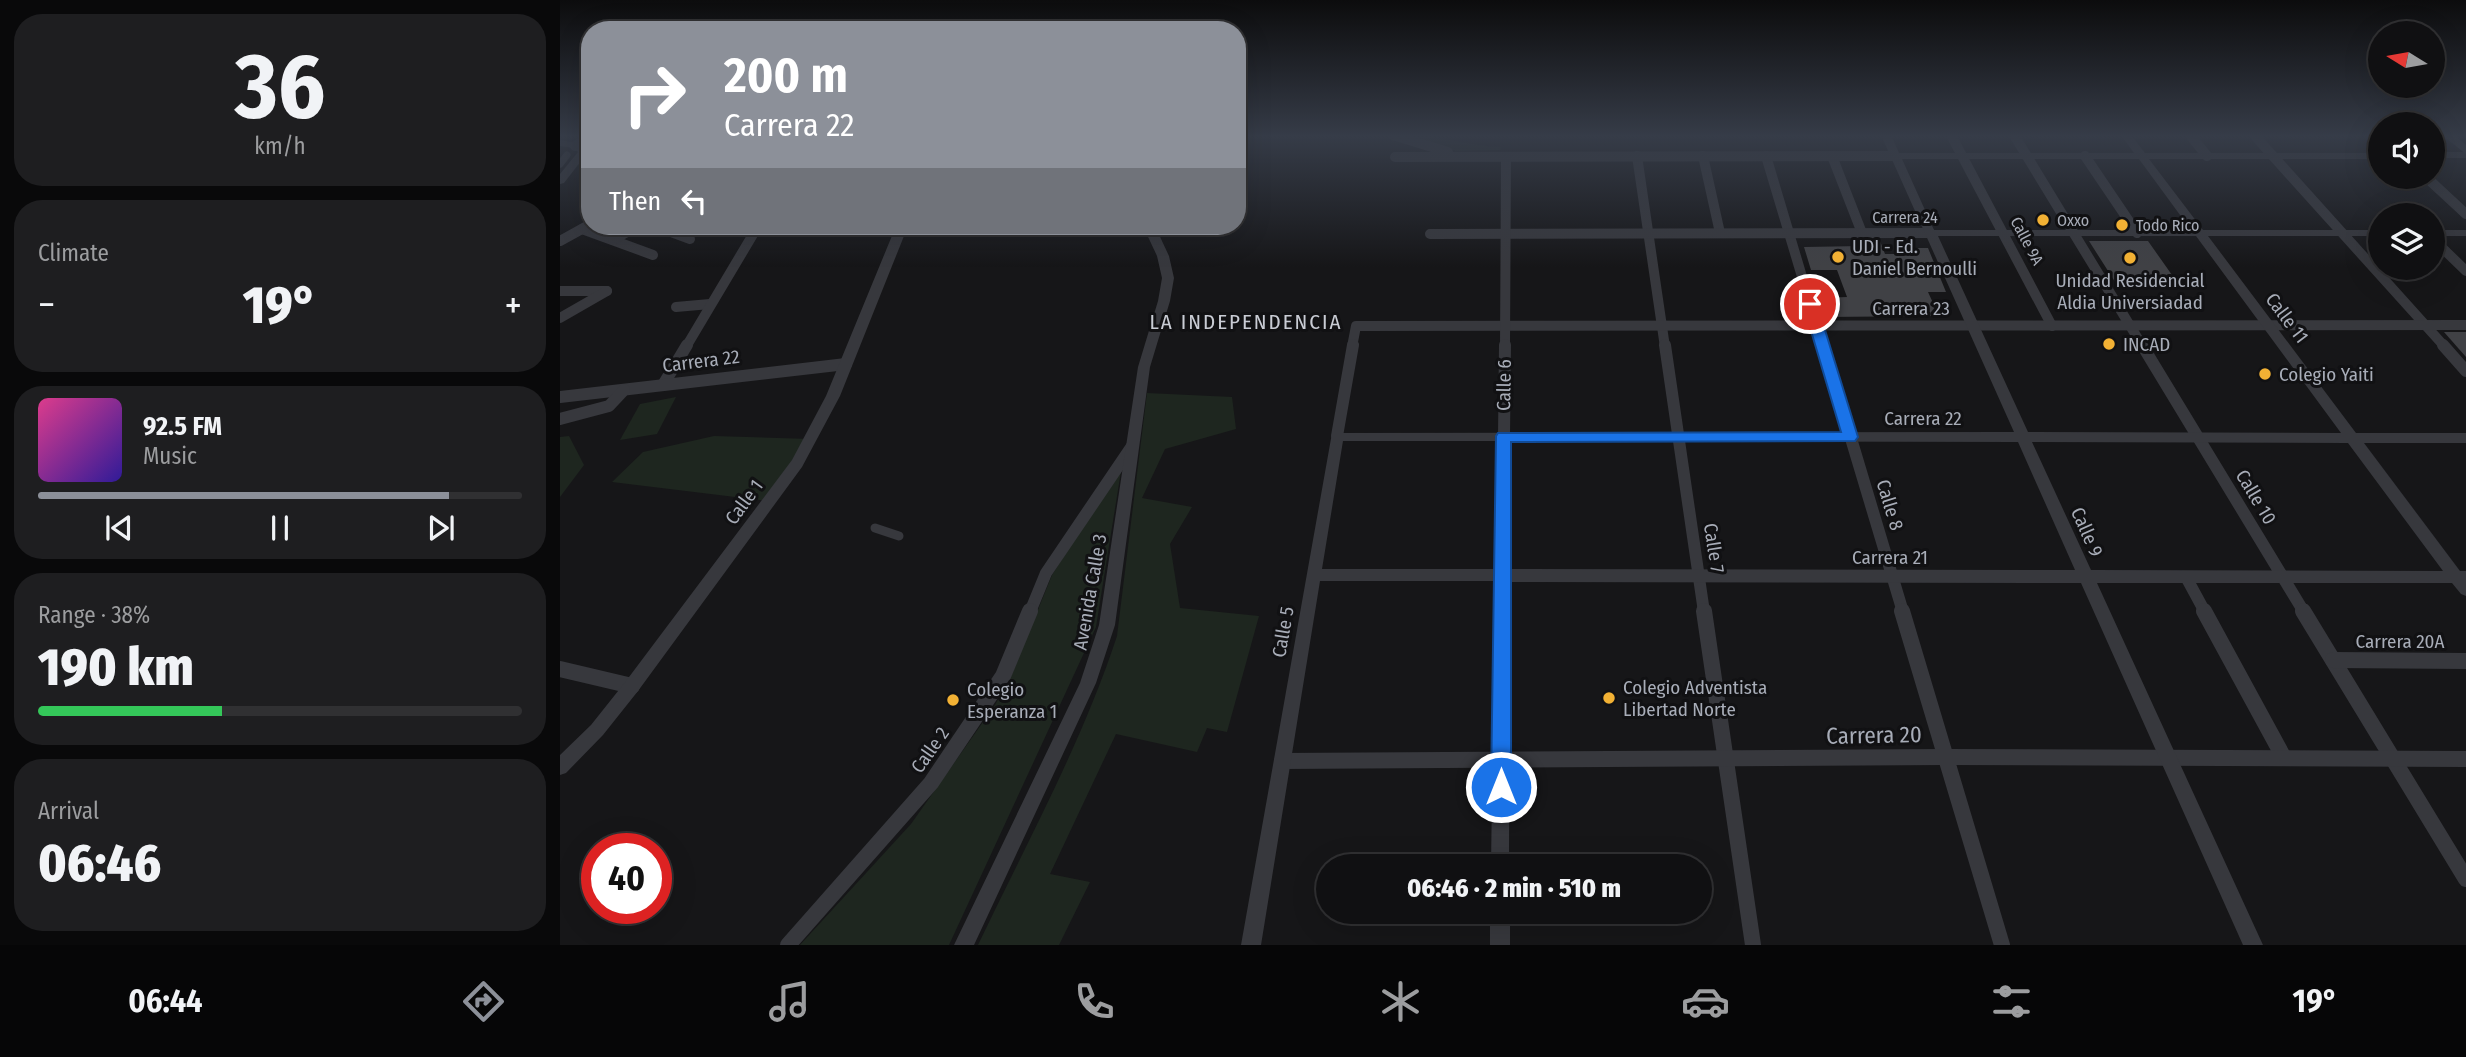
<!DOCTYPE html>
<html lang="en">
<head>
<meta charset="utf-8">
<style>
	:root { --surface:#101012; --page:#1e1e20; --text:#f1f3f6; --muted:#9c9d9f; --line:#303032; --accent:#8c9099 }
	body { margin:0; font-family:"Fira Sans Condensed",sans-serif; background:var(--page); color:var(--text); height:100vh; display:flex; flex-direction:column; font-size:26px; white-space:nowrap }
	* { box-sizing:border-box; margin:0 }
	p { font-size:23px; color:var(--muted) }
	.icon { flex:none; width:38px; height:38px; fill:none; stroke:currentColor; stroke-width:2; stroke-linecap:round; stroke-linejoin:round }
	.map { position:relative; flex:1; overflow:hidden }
	.side { display:flex; flex-direction:column; gap:14px; padding:14px; background:#09090a; width:560px }
	.side>* { flex:none }
	.hud { position:absolute; left:21px; top:21px; width:665px; height:214px; border-radius:28px; box-shadow:0 7px 28px #0002,0 0 0 2px var(--line); background:#8c9099; color:#fff; overflow:hidden }
	.needle { width:46px; rotate:281deg }
	.tools { position:absolute; left:1808px; top:21px; display:grid; gap:14px }
	.tools a { display:grid; place-items:center; width:77px; height:77px; border-radius:50%; background:var(--surface); box-shadow:0 7px 28px #0002,0 0 0 2px var(--line); font-size:35px }
	.speed { position:absolute; left:21px; top:833px; display:flex; gap:14px; font-size:35px; font-weight:700; text-align:center }
	.speed>* { display:grid; place-content:center; width:91px; height:91px; border-radius:50%; background:var(--surface); box-shadow:0 7px 28px #0002,0 0 0 2px var(--line); line-height:1 }
	.speed .limit { border:10px solid #d22; background:#fff; color:#111 }
	.pin { position:absolute; display:grid; place-items:center; width:60px; height:60px; color:#fff; margin:-30px; border:4px solid #fff; border-radius:50%; box-shadow:0 2px 7px #0007 }
	.me { position:absolute; width:77px; margin:-38px; rotate:0deg; stroke-linejoin:round; filter:drop-shadow(0 0 5px #0008) }
	.turn { display:flex; align-items:center; gap:24px; height:147px; padding:0 28px; font-size:32px }
	.turn .icon { width:91px; height:91px; stroke-width:2.5 }
	.turn b { display:block; font-size:49px; line-height:60px }
	.then { display:flex; align-items:center; height:66px; padding:0 28px; background:#0003; gap:14px; font-size:26px }
	.big { font-size:52px; font-weight:800; line-height:1.1 }
	.side .card { flex:1; display:flex; flex-direction:column; justify-content:center; gap:10px; min-width:0; padding:0 24px; border-radius:28px; background:var(--page) }
	.side .dial { align-items:center; gap:0 }
	.dial b { font-size:91px; line-height:1 }
	.song { display:flex; align-items:center; gap:21px }
	.cover { width:84px; height:84px; border-radius:10px; background:linear-gradient(135deg,hsl(330 70% 55%),hsl(250 70% 35%)) }
	.played { height:7px; border-radius:4px; background:linear-gradient(90deg,var(--accent) 85%,var(--line) 85%) }
	.keys { display:flex; justify-content:space-around; direction:ltr }
	.heat { display:flex; justify-content:space-between; align-items:center; font-size:38px; direction:ltr }
	.charge { height:10px; border-radius:5px; background:linear-gradient(90deg,#34c759 38%,var(--line) 0) }
	.trip { position:absolute; left:756px; top:854px; width:396px; height:70px; border-radius:35px; background:var(--surface); box-shadow:0 7px 28px #0002,0 0 0 2px var(--line); font-weight:800; line-height:70px; text-align:center }
	.dock { display:flex; height:112px; justify-content:space-around; align-items:center; background:#060607; color:var(--muted) }
	.dock .icon { width:49px; height:49px }
	.dock .current { color:var(--accent) }
	.dock b { font-size:32px; color:var(--text) }
	main { display:flex; flex:1; min-height:0 }
	.map>svg:first-child { display:block }
	.green { fill:#1e261f }
	.building { fill:#404145 }
	.lines { fill:none; stroke-linecap:round; stroke-linejoin:round }
	.pedestrian-far1 { stroke:#37383d; stroke-width:7 }
	.pedestrian { stroke:#37383d; stroke-width:9 }
	.minor-far2 { stroke:#37383d; stroke-width:10 }
	.minor-far1 { stroke:#37383d; stroke-width:12 }
	.minor { stroke:#37383d; stroke-width:16 }
	.tertiary { fill:#37383d; fill-rule:evenodd }
	.secondary { fill:#45474d; fill-rule:evenodd }
	.route { fill:#1a73e8; stroke:#114b97; stroke-width:2 }
	.poi-dot { fill:#f2b134; stroke:#111113; stroke-width:2.5 }
	.labels { text-anchor:middle; dominant-baseline:central; stroke-width:6; stroke-linejoin:round; paint-order:stroke }
	.far-street-label { font-size:16px; fill:#a8adb8; stroke:#111113 }
	.far-poi-label { font-size:16px; fill:#a8adb8; stroke:#111113; text-anchor:start }
	.poi-label { font-size:19px; fill:#a8adb8; stroke:#111113; text-anchor:start }
	.street-label { font-size:19px; fill:#a8adb8; stroke:#111113 }
	.neighbourhood-label { font-size:21px; letter-spacing:2px; fill:#c9ccd4; stroke:#111113 }
	.near-street-label { font-size:23px; fill:#a8adb8; stroke:#111113 }
</style>
</head>
<body>
<main>
<section class="side">
<div class="card dial"><b>36</b><p>km/h</p></div>
<div class="card"><p>Climate</p>
<div class="heat"><a>−</a><b class="big">19°</b><a>+</a></div>
</div>
<div class="card">
<div class="song"><i class="cover"></i><div><b>92.5 FM</b><p>Music</p></div></div>
<div class="played"></div>
<div class="keys"><svg class="icon" aria-label="previous" viewBox="0 0 24 24"><path d="M18 5L8 12l10 7zM5 5v14"/></svg><svg class="icon" aria-label="pause" viewBox="0 0 24 24"><path d="M8 5v14M16 5v14"/></svg><svg class="icon" aria-label="next" viewBox="0 0 24 24"><path d="M6 5l10 7-10 7zM19 5v14"/></svg></div>
</div>
<div class="card"><p>Range · 38%</p><b class="big">190 km</b><div class="charge"></div></div>
<div class="card"><p>Arrival</p><b class="big">06:46</b></div>
</section>
<div class="map">
<svg width="1906" height="945" viewBox="0 0 1906 945">
	<rect width="100%" height="100%" fill="#161618"/>
	<g class="green">
		<path d="M846 135C878 135 908 146 941 147L940 150 896 151Z"/>
		<path d="M587 393 672 397 676 429 605 449 582 498 632 507 610 544 620 608 699 616 667 732 647 728 637 752 556 734 490 874 530 882 499 945H418C466 844 522 743 557 636Z"/>
		<path d="M116 397 97 434 60 440 80 404Z"/>
		<path d="M9 436 24 465 0 497V437Z"/>
		<path d="M154 436 250 439 209 501 52 482 83 452Z"/>
		<path d="M562 465 536 627 389 945H240L351 824 435 705 452 674 492 575Z"/>
	</g>
	<g class="building">
		<path d="M1300 241H1320L1325 254H1349L1348 248H1368L1386 292H1368L1379 316 1264 317 1259 298 1287 297 1277 270H1251L1244 247 1302 246Z"/>
		<path d="M1529 241H1588L1612 275 1597 276 1603 285H1557Z"/>
		<path d="M1884 332H1906V357Z"/>
	</g>
	<g class="lines">
		<path class="pedestrian-far1" d="M0 164 7 155"/>
		<path class="pedestrian" d="M315 528 339 536"/>
		<g class="minor-far2">
			<path d="M833 135 888 152"/>
			<path d="M1391 135 1492 326"/>
			<path d="M1454 135 1583 347"/>
			<path d="M1630 135 1647 156"/>
			<path d="M1694 135 1885 347"/>
			<path d="M15 146 30 137"/>
			<path d="M1077 156 1105 347"/>
			<path d="M1143 156 1160 233"/>
			<path d="M1206 156 1263 347"/>
			<path d="M1272 156 1302 233"/>
			<path d="M1525 156 1577 233"/>
			<path d="M835 157 1335 156"/>
			<path d="M1866 177 1906 214"/>
			<path d="M95 226 130 239"/>
			<path d="M22 229 93 255"/>
			<path d="M870 234 1370 233"/>
			<path d="M1872 238 1906 271"/>
			<path d="M53 240 78 226"/>
			<path d="M0 241 29 225"/>
			<path d="M0 291H47"/>
			<path d="M116 307 150 304"/>
			<path d="M0 318 47 291"/>
			<path d="M126 347 198 226"/>
			<path d="M792 347 796 326 1906 325"/>
			<path d="M945 347 946 157"/>
		</g>
		<g class="minor-far1">
			<path d="M1105 345 1144 612"/>
			<path d="M1263 345 1343 612"/>
			<path d="M1582 345 1744 612"/>
			<path d="M1883 345 1906 371"/>
			<path d="M103 385 127 345"/>
			<path d="M0 397 286 364"/>
			<path d="M0 419 49 406 64 390"/>
			<path d="M777 436 793 345"/>
			<path d="M944 436 945 345"/>
			<path d="M1626 577 1645 612"/>
			<path d="M470 612 486 573 572 446"/>
		</g>
		<g class="minor">
			<path d="M1144 611 1193 945"/>
			<path d="M1342 611 1442 945"/>
			<path d="M1644 611 1724 758"/>
			<path d="M1743 611 1906 879"/>
			<path d="M1773 660 1906 661"/>
			<path d="M0 669 72 686"/>
			<path d="M722 761 1386 757 1906 759"/>
			<path d="M228 945 371 783 443 676 470 611"/>
		</g>
		<g class="tertiary">
			<path d="M1321 135H1331L1339 153H1574L1561 135H1571L1585 153H1820V159H1589L1643 230H1820V236H1648L1796 433H1906V443H1804L1900 571H1906V596L1901 594 1892 583H1537L1703 945H1683L1521 583 950 582 949 866H931L935 581H760L701 945H681L772 433 1454 432ZM1342 159H1579L1631 230H1374ZM1378 236H1636L1781 433 1468 432ZM783 441H937L935 569H762ZM951 441 1458 442 1515 570 950 569ZM1472 442 1788 443 1883 571 1531 570Z"/>
			<path d="M0 140 21 144 28 152 4 183 0 184V174L18 152 14 148 0 146Z"/>
			<rect x="1872" y="152" width="34" height="6"/>
			<path d="M336 226H348L280 396 242 467 78 691 43 735 6 773 0 775V755L31 725 66 681 232 460 266 396Z"/>
			<path d="M583 226H595L609 256 614 278 610 301 590 367 555 625 536 683 414 945H394L520 683 539 625 578 367 598 301 602 278 597 256Z"/>
			<rect x="1872" y="230" width="34" height="6"/>
			<rect x="930" y="912" width="20" height="33"/>
		</g>
		<path class="secondary" d="M1882 135H1894L1906 145V154Z"/>
	</g>
	<linearGradient id="sky" x2="0" y2="1"><stop stop-color="#0c0c0d"/><stop offset="0.51" stop-color="#363c48"/><stop offset="1" stop-color="#363c48" stop-opacity="0"/></linearGradient>
	<rect width="1906" height="267" fill="url(#sky)"/>
	<path class="route" d="M1250 299 1257 304 1298 437 1295 441 951 442V787L948 794 941 797 934 794 931 787 936 436 938 433 1281 432 1243 304Z"/>
	<g class="poi-dot">
		<circle cx="1483" cy="220" r="7"/>
		<circle cx="1562" cy="225" r="7"/>
		<circle cx="1278" cy="257" r="7"/>
		<circle cx="1570" cy="258" r="7"/>
		<circle cx="1549" cy="344" r="7"/>
		<circle cx="1705" cy="374" r="7"/>
		<circle cx="1049" cy="698" r="7"/>
		<circle cx="393" cy="700" r="7"/>
	</g>
	<g class="labels">
		<g class="far-street-label">
			<text x="1345" y="217">Carrera 24</text>
			<text transform="translate(1467 241) rotate(62)">Calle 9A</text>
		</g>
		<g class="far-poi-label">
			<text x="1497" y="220">Oxxo</text>
			<text x="1576" y="225">Todo Rico</text>
		</g>
		<g class="poi-label">
			<text x="1292" y="246">UDI - Ed.<tspan x="1292" dy="22">Daniel Bernoulli</tspan></text>
			<text x="1570" y="280" text-anchor="middle">Unidad Residencial<tspan x="1570" dy="22">Aldia Universiadad</tspan></text>
			<text x="1563" y="344">INCAD</text>
			<text x="1719" y="374">Colegio Yaiti</text>
			<text x="1063" y="687">Colegio Adventista<tspan x="1063" dy="22">Libertad Norte</tspan></text>
			<text x="407" y="689">Colegio<tspan x="407" dy="22">Esperanza 1</tspan></text>
		</g>
		<g class="street-label">
			<text x="1351" y="308">Carrera 23</text>
			<text transform="translate(1727 318) rotate(53)">Calle 11</text>
			<text transform="translate(141 361) rotate(-7)">Carrera 22</text>
			<text transform="translate(944 385) rotate(-89)">Calle 6</text>
			<text x="1363" y="418">Carrera 22</text>
			<text transform="translate(1696 497) rotate(59)">Calle 10</text>
			<text transform="translate(184 502) rotate(-54)">Calle 1</text>
			<text transform="translate(1330 505) rotate(73)">Calle 8</text>
			<text transform="translate(1527 532) rotate(66)">Calle 9</text>
			<text transform="translate(1154 548) rotate(81)">Calle 7</text>
			<text x="1330" y="557">Carrera 21</text>
			<text transform="translate(530 592) rotate(-80)">Avenida Calle 3</text>
			<text transform="translate(723 632) rotate(-80)">Calle 5</text>
			<text x="1840" y="641">Carrera 20A</text>
			<text transform="translate(370 750) rotate(-55)">Calle 2</text>
		</g>
		<g class="neighbourhood-label">
			<text x="686" y="322">LA INDEPENDENCIA</text>
		</g>
		<g class="near-street-label">
			<text transform="translate(1314 735) rotate(-1)">Carrera 20</text>
		</g>
	</g>
</svg>
<div class="tools">
<a><svg class="needle" viewBox="-14 -14 28 28"><path d="M0-13l5 13h-10z" fill="#e53935"/><path d="M0 13l5-13h-10z" fill="#9c9d9f"/></svg></a>
<a><svg class="icon" aria-label="sound" viewBox="0 0 24 24"><path d="M4 9h4l5-4v14l-5-4H4zM17 9q2 3 0 6"/></svg></a>
<a><svg class="icon" aria-label="layers" viewBox="0 0 24 24"><path d="M12 4l9 5-9 5-9-5zM3 14l9 5 9-5"/></svg></a>
</div>
<div class="speed"><div class="limit">40</div></div>
<div class="pin" style="left:1250px;top:304px;background:#d93025"><svg class="icon" aria-label="arrive" viewBox="0 0 24 24"><path d="M6 21V4h12l-3 4 3 4H6"/></svg></div>
<svg class="me" style="left:941px;top:787px" viewBox="-20 -20 40 40"><circle r="17" fill="#1a73e8" stroke="#fff" stroke-width="3"/><path d="M0-11L8 9 0 5-8 9z" fill="#fff"/></svg>
<div class="trip">06:46 · 2 min · 510 m</div>
<div class="hud">
<div class="turn"><svg class="icon" aria-label="right" viewBox="0 0 24 24"><path d="M7 20v-9h11M14 6l5 5-5 5"/></svg><div><b>200 m</b>Carrera 22</div></div>
<div class="then">Then<svg class="icon" aria-label="left" viewBox="0 0 24 24"><path d="M17 20v-9H6M10 6l-5 5 5 5"/></svg></div>
</div>
</div>
</main>
<nav class="dock">
<b>06:44</b>
<svg class="icon current" aria-label="directions" viewBox="0 0 24 24"><path d="M12 3l9 9-9 9-9-9zM9 14v-3h6M13 9l2 2-2 2"/></svg>
<svg class="icon" aria-label="music" viewBox="0 0 24 24"><path d="M9 18V5l10-2v13"/><circle cx="6" cy="18" r="3"/><circle cx="16" cy="16" r="3"/></svg>
<svg class="icon" aria-label="phone" viewBox="0 0 24 24"><path d="M5 4h4l2 5-3 2q2 4 5 5l2-3 5 2v4C11 20 4 13 5 4z"/></svg>
<svg class="icon" aria-label="climate" viewBox="0 0 24 24"><path d="M12 3v18M4 7l16 10M4 17L20 7"/></svg>
<svg class="icon" aria-label="car" viewBox="0 0 24 24"><path d="M5 17H2v-5l4-1 3-4h7l3 4 3 1v5h-3M9 17h6M6 11h13"/><circle cx="7" cy="17" r="2"/><circle cx="17" cy="17" r="2"/></svg>
<svg class="icon" aria-label="filters" viewBox="0 0 24 24"><path d="M4 7h16M4 17h16"/><circle cx="9" cy="7" r="2"/><circle cx="15" cy="17" r="2"/></svg>
<b>19°</b>
</nav>
</body>
</html>
